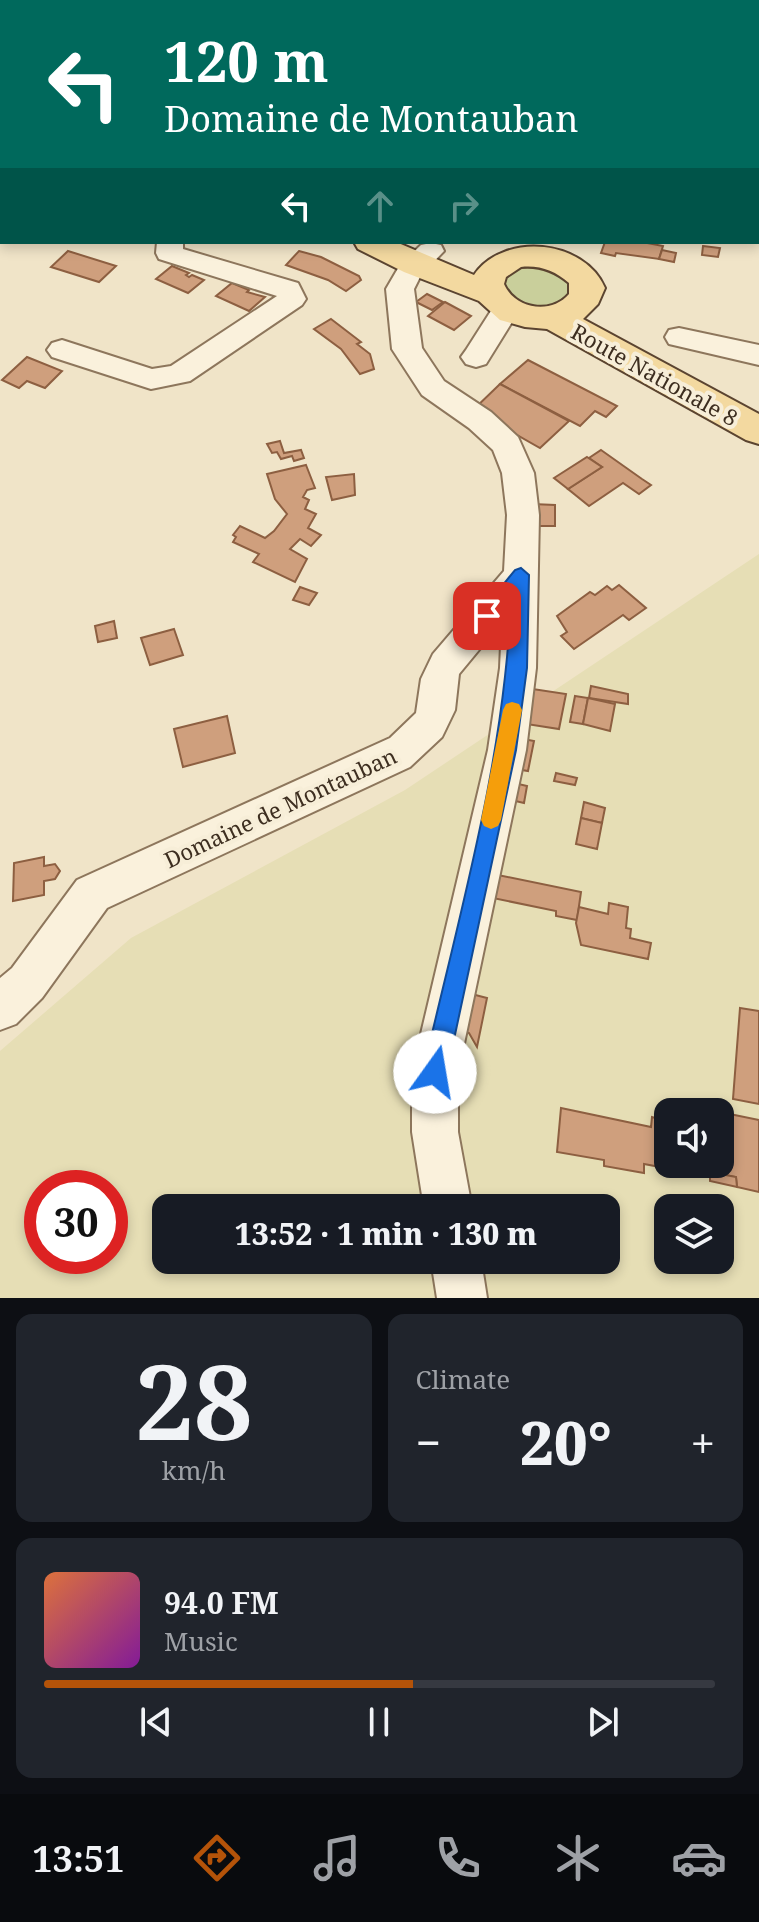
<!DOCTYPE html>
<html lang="en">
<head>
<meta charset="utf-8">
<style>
	:root { --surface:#171b24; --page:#20242c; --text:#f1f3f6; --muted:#9ea1a6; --line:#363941; --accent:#b45309 }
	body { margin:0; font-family:"Noto Serif",serif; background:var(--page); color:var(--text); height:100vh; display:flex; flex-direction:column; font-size:30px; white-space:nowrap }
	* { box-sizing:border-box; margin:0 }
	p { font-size:26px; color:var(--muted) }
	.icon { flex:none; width:44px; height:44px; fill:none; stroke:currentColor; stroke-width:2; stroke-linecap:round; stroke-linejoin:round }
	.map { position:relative; height:1298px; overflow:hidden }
	.side { display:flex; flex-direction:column; gap:16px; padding:16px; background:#0d0f14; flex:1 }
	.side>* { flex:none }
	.top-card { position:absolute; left:0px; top:0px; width:760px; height:244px; box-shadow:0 4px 12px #0003; background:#00695c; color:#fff; overflow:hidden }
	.tools { position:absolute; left:654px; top:1098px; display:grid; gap:16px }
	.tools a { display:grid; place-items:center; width:80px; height:80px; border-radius:16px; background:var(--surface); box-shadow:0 4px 12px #0003; font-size:40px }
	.speed { position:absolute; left:24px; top:1170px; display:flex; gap:16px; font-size:40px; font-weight:700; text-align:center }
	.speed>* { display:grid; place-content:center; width:104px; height:104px; border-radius:50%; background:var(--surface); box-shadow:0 4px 12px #0003; line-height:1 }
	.speed .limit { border:12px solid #d22; background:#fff; color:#111 }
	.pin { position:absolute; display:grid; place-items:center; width:68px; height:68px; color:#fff; margin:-34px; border-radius:16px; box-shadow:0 4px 12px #0006 }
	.me { position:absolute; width:88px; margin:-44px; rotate:13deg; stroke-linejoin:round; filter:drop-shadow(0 0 6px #0008) }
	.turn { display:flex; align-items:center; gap:28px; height:168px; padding:0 32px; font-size:36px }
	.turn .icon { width:104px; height:104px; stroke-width:2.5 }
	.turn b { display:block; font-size:56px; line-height:68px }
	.lanes { display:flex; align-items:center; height:76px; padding:0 32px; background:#0003; justify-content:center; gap:40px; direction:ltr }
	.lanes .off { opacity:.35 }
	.big { font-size:60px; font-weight:800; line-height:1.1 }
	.side .widget { flex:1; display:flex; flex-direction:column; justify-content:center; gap:12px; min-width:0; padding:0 28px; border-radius:16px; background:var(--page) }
	.side .dial { align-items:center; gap:0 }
	.dial b { font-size:104px; line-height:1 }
	.song { display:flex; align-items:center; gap:24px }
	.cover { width:96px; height:96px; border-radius:12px; background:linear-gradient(135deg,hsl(20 70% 55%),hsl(290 70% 35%)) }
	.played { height:8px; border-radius:4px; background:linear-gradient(90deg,var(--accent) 55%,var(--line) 55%) }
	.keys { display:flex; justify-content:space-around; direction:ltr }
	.heat { display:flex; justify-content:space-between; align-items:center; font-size:44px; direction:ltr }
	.side .tiles { flex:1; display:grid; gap:16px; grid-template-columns:1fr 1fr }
	.widget:last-child { grid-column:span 2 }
	.trip { position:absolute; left:152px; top:1194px; width:468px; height:80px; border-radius:16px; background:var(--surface); box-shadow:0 4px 12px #0003; font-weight:800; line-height:80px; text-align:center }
	.tabs { display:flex; height:128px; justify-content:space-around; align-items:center; background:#090b0e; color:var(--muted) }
	.tabs .icon { width:56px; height:56px }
	.tabs .on { color:var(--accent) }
	.tabs b { font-size:36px; color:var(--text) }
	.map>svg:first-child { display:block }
	.farmland { fill:#e6deb5; fill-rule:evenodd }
	.green { fill:#c9cf9b }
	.building { fill:#cf9f7d; stroke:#8d5f41; stroke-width:2 }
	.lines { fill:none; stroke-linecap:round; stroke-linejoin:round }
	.minor-casing { stroke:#8d765c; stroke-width:4 }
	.major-casing { stroke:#5b4430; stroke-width:4 }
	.minor { fill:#faf1dc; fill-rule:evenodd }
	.major { fill:#f3d9a0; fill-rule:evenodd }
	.route { fill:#1a73e8; stroke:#114b97; stroke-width:2 }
	.slow { fill:#f59e0b }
	.labels { text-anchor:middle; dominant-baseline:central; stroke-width:8; stroke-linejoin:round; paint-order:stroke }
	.street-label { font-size:22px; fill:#3d2e20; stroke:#f7eed8 }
</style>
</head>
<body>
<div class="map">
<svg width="759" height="1298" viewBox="0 0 759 1298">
	<rect width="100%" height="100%" fill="#f0e4c8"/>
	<path class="farmland" d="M759 554V1298H0V1051L131 938 405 790ZM668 1112H720V1164H668ZM42 1188H110V1256H42ZM166 1208H606V1260H166ZM668 1208H720V1260H668Z"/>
	<path class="green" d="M522 256 586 287 535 317 489 277Z"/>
	<g class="building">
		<path d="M605 242H642L663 246 659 259 616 253 615 256 601 253Z"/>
		<path d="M703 246 720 248 718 257 702 255Z"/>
		<path d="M662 250 676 253 674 262 659 259Z"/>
		<path d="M68 251 116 266 99 282 51 267Z"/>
		<path d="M299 251 321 257 359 276 361 280 346 291 328 280 286 265Z"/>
		<path d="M172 266 189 273 186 275 189 277 192 275 204 280 188 293 156 279Z"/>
		<path d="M232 283 249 290 247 292 265 297 249 311 216 296Z"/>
		<path d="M427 294 443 302 432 310 416 302Z"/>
		<path d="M445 302 471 316 454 330 428 316Z"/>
		<path d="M331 319 361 342 357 344 370 354 374 369 360 374 341 349 314 329Z"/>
		<path d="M27 357 62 371 45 388 27 381 19 388 2 380Z"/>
		<path d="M528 360 617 406 606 417 595 411 580 426 500 384Z"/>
		<path d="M500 384 569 421 540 448 473 410Z"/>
		<path d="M280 441 284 453 301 450 304 458 294 461 292 456 281 459 277 452 272 453 267 444Z"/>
		<path d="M601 450 642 479 651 485 639 494 623 483 589 506 568 489 602 467 589 458Z"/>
		<path d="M587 457 602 467 568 489 554 478Z"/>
		<path d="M306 465 315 488 307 490 303 497 309 500 305 509 316 514 308 528 321 535 311 546 300 539 290 549 307 559 295 582 253 562 259 554 233 542 236 537 233 535 240 526 265 538 274 531 287 514 275 499 267 474Z"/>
		<path d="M354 474 355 495 332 500 326 477Z"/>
		<path d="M532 504 555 505V526H534Z"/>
		<path d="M619 585 646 608 629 620 623 615 574 649 561 636 567 632 557 616 590 592 595 595 607 586 612 590Z"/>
		<path d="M300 587 317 593 309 605 293 600Z"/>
		<path d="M114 621 117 638 98 642 95 626Z"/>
		<path d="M174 629 183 655 150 665 141 638Z"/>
		<path d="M591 686 628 694V704L589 698Z"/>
		<path d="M526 688 566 694 559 729 520 723Z"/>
		<path d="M575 696 588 698 583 724 570 722Z"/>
		<path d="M588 698 615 704 610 731 583 724Z"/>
		<path d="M227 716 235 753 183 767 174 729Z"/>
		<path d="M518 738 534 741 528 771 510 768Z"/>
		<path d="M556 773 577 778 575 785 554 781Z"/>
		<path d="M506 781 527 786 524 803 503 798Z"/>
		<path d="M584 802 605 808 602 823 581 818Z"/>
		<path d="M581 818 602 823 597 849 576 844Z"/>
		<path d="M44 857V866L55 864 60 871 55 879 44 881V895L13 901 14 863Z"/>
		<path d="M493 874 581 892 577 920 556 916V911L488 897Z"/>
		<path d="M609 903 628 907 626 928 631 929 630 938 651 943 648 959 581 945 576 923 579 907 608 914Z"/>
		<path d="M460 991 487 998 477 1047 469 1033 451 1027Z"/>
		<path d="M740 1008 759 1011V1104L733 1099Z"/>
		<path d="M561 1108 651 1127 652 1117 666 1121 668 1118V1164H681V1171L644 1164V1173L604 1166V1160L557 1152Z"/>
		<path d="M720 1112 759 1120V1192L737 1187 736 1177 710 1172V1164H720Z"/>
		<path d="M710 1172 736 1177 737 1187 710 1181Z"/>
	</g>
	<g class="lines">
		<defs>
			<g id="minor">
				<path d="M179 0H201L178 2Z"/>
				<path d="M0 84 2 85V99L0 98Z"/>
				<rect x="758" y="119" width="1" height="14"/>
				<path d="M157 242H183V249L298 283 306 299 302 305 190 381 151 389 52 357 47 350 52 343 62 340 152 369 171 366 277 296 159 259 156 253Z"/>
				<path d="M431 243 441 245 444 251 421 275 414 289 422 348 444 381 491 412 518 437 534 473 539 515 536 668 526 750 458 1072V1132L472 1208H424L412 1132V1072L488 750 500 668 502 622 459 674 455 710 442 737 410 767 107 908 42 998 16 1024 0 1030V978L12 968 77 880 390 738 416 713 421 679 433 654 504 571 507 515 502 473 493 450 469 428 422 395 392 349 386 289 400 265 421 245Z"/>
				<path d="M506 300 516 303 520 309 486 364 476 367 466 364 461 357 466 350 496 303Z"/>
				<path d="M679 328 759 345V365L669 344 665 337 669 330Z"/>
				<path d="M431 1260H481L487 1298H437Z"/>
			</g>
			<g id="major">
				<path d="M759 37V54H758V37Z"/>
				<rect x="0" y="109" width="2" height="18"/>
				<path d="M354 242H396L474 275C503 232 584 239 605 288L598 304 583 319 759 414V444L746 440 547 329 525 327 500 320 479 301 404 272 358 249ZM521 267C540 265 555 271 569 283V294C551 315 515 309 504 284L506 277Z"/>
			</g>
		</defs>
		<use href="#minor" class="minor-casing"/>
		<use href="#major" class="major-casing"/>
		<use href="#minor" class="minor"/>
		<use href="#major" class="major"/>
	</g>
	<path class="route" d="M521 568 529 575 527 668 516 750 447 1072 443 1080 435 1083 427 1080 423 1072C459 915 505 759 511 598L493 621 487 623 478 616 515 570Z"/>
	<path class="slow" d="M512 702 519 704 522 710 501 820 498 826 491 829 484 826 481 820 503 710 506 704Z"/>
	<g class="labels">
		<g class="street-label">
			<text transform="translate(655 374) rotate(29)">Route Nationale 8</text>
			<text transform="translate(280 807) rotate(-25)">Domaine de Montauban</text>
		</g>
	</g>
</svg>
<div class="tools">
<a><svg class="icon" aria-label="sound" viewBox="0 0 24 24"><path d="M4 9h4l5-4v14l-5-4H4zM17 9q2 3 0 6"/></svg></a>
<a><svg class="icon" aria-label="layers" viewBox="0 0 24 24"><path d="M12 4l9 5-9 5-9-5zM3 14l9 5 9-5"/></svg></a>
</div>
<div class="speed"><div class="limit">30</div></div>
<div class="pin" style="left:487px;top:616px;background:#d93025"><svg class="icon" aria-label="arrive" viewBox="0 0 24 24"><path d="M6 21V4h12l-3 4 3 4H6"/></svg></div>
<svg class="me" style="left:435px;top:1072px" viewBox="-20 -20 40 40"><circle r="19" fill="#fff"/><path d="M0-13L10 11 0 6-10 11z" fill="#1a73e8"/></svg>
<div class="trip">13:52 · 1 min · 130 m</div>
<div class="top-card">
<div class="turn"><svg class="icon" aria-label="left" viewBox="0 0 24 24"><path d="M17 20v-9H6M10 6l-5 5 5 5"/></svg><div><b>120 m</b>Domaine de Montauban</div></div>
<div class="lanes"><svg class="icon" aria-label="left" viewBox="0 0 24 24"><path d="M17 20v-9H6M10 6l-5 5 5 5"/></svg><svg class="icon off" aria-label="ahead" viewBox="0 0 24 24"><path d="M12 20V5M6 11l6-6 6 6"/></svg><svg class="icon off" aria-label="right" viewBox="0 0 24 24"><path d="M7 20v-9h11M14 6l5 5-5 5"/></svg></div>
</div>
</div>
<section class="side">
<div class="tiles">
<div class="widget dial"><b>28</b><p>km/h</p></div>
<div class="widget"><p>Climate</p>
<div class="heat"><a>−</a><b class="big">20°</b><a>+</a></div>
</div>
<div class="widget">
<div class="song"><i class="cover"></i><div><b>94.0 FM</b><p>Music</p></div></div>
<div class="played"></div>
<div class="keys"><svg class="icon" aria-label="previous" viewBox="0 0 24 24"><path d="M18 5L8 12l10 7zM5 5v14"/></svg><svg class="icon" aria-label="pause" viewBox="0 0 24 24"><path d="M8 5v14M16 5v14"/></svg><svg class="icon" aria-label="next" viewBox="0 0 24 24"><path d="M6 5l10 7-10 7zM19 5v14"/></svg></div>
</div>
</div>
</section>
<nav class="tabs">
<b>13:51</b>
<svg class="icon on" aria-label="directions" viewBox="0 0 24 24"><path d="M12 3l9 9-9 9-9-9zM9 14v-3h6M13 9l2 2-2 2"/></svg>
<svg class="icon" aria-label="music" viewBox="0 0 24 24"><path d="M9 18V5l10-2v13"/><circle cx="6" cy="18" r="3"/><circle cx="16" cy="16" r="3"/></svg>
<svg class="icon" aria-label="phone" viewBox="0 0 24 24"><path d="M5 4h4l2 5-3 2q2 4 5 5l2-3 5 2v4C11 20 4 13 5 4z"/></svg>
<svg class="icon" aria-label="climate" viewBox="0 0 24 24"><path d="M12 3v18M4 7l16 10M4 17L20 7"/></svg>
<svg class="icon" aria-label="car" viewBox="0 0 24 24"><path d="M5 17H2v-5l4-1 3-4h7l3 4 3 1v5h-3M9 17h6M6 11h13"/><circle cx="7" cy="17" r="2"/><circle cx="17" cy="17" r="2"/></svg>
</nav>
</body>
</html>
